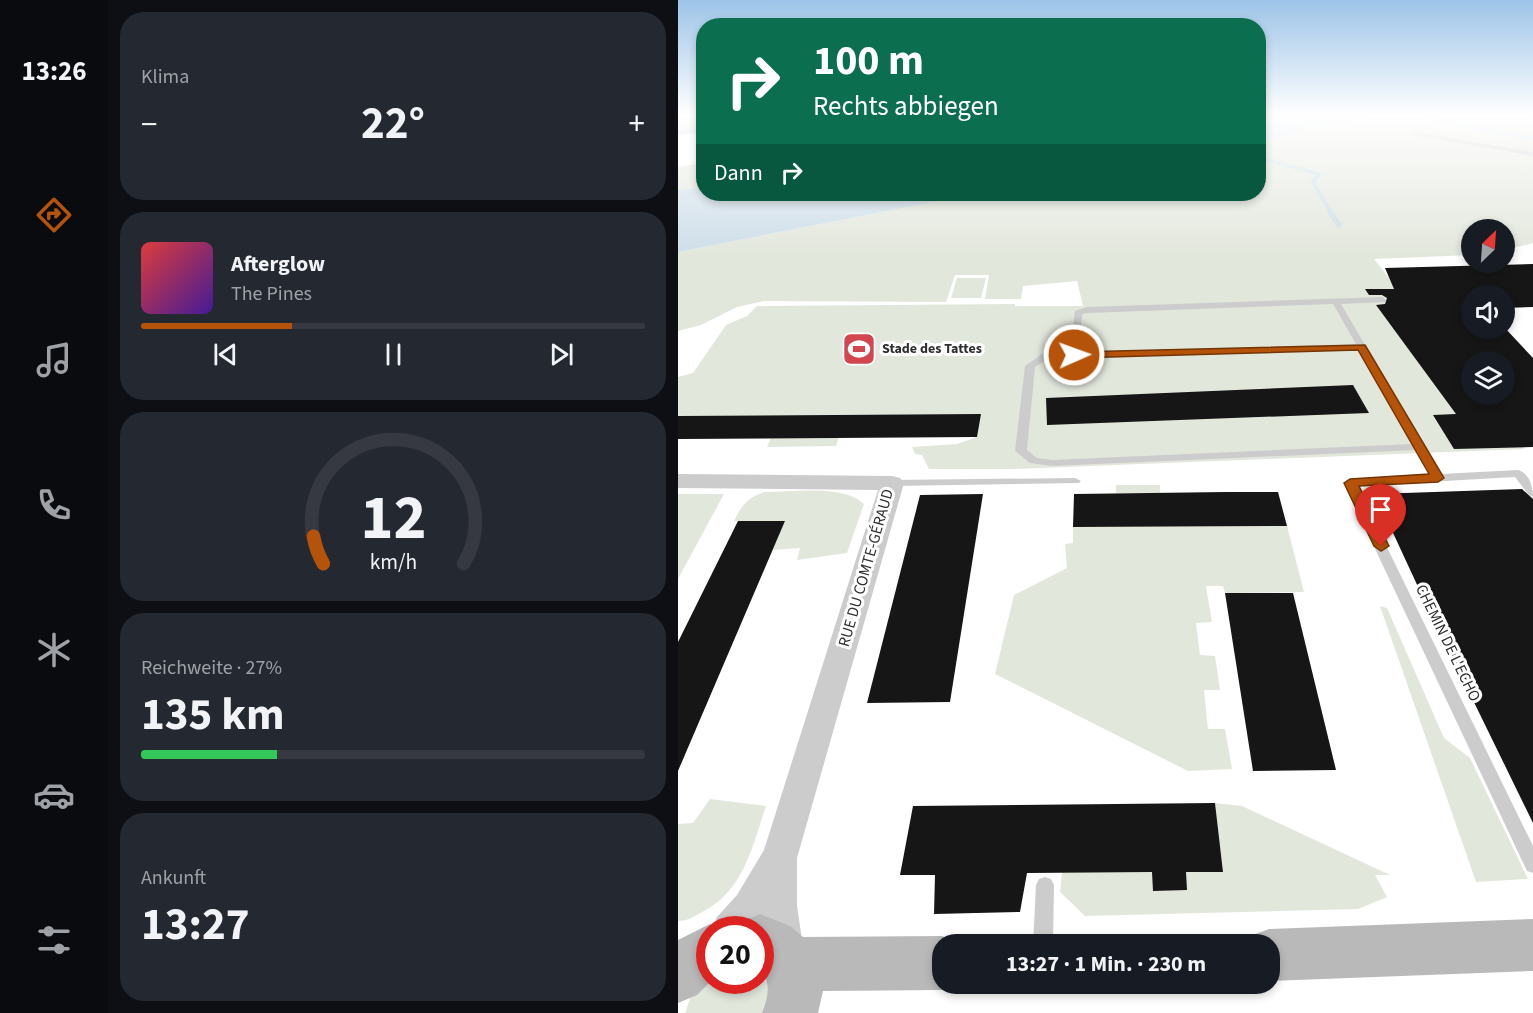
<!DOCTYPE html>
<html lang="de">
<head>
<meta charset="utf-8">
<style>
	:root { --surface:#171b24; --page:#242831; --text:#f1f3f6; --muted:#9ea1a6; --line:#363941; --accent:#b45309 }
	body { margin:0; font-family:"Source Sans 3",sans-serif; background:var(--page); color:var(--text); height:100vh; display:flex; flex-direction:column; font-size:22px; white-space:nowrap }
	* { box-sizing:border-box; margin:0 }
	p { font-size:20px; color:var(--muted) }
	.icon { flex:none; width:33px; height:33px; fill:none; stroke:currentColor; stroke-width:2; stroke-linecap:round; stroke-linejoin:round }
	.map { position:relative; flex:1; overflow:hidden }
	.sheet { display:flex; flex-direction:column; gap:12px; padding:12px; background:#0d0f14; width:570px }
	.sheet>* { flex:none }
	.banner { position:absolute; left:18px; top:18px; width:570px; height:183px; border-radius:24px; box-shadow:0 3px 9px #0003; background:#0b6e4f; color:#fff; overflow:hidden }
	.needle { width:39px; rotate:25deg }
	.tools { position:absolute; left:783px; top:219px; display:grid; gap:12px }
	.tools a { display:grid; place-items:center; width:54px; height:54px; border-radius:50%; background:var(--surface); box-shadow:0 3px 9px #0003; font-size:30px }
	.speed { position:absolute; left:18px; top:916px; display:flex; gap:12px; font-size:30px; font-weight:700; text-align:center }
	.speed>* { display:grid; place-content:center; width:78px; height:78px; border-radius:50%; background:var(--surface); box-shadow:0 3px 9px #0003; line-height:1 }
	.speed .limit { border:9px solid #d22; background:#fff; color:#111 }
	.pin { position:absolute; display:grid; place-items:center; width:51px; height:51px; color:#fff; margin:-62px -26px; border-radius:50% 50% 50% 0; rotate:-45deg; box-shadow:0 0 6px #0007 }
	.pin .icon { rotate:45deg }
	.me { position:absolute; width:66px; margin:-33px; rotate:88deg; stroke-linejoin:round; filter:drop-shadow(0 0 4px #0008) }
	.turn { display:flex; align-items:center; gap:21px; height:126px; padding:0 18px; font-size:27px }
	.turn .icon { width:78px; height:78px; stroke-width:2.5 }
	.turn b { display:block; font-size:42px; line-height:51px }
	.then { display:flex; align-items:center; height:57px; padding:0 18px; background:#0003; gap:12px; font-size:22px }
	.big { font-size:45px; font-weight:700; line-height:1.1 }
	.sheet .card { flex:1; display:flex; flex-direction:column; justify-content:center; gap:9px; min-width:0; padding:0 21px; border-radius:24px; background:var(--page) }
	.sheet .dial { align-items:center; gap:0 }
	.dial svg { height:156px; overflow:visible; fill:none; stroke:var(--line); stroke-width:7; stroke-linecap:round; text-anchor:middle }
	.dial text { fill:var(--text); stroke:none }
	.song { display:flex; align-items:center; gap:18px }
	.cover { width:72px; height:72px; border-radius:9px; background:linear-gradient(135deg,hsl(0 70% 55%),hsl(260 70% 35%)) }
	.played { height:6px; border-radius:3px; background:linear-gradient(90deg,var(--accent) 30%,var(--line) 30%) }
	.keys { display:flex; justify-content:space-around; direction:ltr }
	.heat { display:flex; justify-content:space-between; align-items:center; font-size:33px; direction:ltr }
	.charge { height:9px; border-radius:4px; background:linear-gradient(90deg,#34c759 27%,var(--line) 0) }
	.trip { position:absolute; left:254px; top:934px; width:348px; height:60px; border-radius:24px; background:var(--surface); box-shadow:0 3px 9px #0003; font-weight:700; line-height:60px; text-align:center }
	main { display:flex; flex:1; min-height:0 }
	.tabs { display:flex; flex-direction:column; width:108px; justify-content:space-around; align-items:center; background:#090b0e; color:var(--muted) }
	.tabs .icon { width:42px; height:42px }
	.tabs .current { color:var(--accent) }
	.tabs b { font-size:27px; color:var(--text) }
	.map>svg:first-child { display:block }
	.green { fill:#e2e7dc }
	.water { fill:#cddde8 }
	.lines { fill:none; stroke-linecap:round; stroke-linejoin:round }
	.stream-far1 { stroke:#cddde8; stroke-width:4 }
	.stream { stroke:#cddde8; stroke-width:5 }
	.building { fill:#161616; fill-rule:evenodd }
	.lane { fill:#ccc; fill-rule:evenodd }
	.street { fill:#ccc; fill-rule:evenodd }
	.secondary { fill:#b9b9b9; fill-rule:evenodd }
	.route { fill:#b45309; stroke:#753606; stroke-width:1.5 }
	.labels { text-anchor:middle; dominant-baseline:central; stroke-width:6; stroke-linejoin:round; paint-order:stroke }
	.far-poi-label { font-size:14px; font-weight:bold; fill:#2f2f2f; stroke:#fff; text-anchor:start }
	.street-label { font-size:16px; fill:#2f2f2f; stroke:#fff }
</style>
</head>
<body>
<main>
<nav class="tabs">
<b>13:26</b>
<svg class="icon current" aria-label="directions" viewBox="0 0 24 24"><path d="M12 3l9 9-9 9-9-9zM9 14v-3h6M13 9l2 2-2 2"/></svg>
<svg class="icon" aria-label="music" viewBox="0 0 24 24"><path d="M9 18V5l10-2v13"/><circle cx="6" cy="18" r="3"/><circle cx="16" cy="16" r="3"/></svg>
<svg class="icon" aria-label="phone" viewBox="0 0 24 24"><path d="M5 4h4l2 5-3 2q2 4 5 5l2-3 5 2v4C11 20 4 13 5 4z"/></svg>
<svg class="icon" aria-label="climate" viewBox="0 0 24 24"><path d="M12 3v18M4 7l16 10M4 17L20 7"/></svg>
<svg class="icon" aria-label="car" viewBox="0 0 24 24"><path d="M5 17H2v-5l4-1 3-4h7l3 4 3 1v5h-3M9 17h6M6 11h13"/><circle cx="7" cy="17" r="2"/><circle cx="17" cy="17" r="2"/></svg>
<svg class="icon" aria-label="filters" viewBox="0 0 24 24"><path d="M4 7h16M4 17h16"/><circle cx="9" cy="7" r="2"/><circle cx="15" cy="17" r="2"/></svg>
</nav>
<section class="sheet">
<div class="card"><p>Klima</p>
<div class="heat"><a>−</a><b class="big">22°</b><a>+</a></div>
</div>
<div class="card">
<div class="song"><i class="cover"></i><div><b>Afterglow</b><p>The Pines</p></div></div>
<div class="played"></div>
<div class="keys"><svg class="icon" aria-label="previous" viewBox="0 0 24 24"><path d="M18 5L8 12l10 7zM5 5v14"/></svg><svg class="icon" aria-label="pause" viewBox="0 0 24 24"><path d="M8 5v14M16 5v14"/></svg><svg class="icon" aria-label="next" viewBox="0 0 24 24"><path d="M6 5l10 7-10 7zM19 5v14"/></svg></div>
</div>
<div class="card dial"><svg viewBox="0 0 100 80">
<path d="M14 69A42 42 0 1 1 86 69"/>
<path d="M14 69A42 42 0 0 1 9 55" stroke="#b45309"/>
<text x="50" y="56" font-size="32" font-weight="700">12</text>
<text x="50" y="72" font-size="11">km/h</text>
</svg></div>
<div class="card"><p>Reichweite · 27%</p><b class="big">135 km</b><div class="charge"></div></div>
<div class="card"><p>Ankunft</p><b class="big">13:27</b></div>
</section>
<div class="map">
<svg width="855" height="1013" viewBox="0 0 855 1013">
	<rect width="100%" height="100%" fill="#fff"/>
	<g class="green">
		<rect x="0" y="114" width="25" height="14"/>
		<path d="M709 114H855V243L827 250 826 230H794L793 255 696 259 793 381 794 394 804 395 846 449 335 469H251L244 455 237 454 234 447 279 444 299 437 136 416H0V377L15 373 48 325 69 316 79 306 337 304V306H405L399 281 345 286 343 299H307L311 275H277L268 302 86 301 59 307 23 325 0 331V252L297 194H580L581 139C598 139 606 134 623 131L622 128C651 126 680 118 709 114Z"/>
		<path d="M25 163V187L0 190V167Z"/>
		<path d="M279 278H308L303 298H273Z"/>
		<path d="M161 437 158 446 89 447 93 438Z"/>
		<rect x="438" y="485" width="44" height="8"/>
		<path d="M86 492C114 492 166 484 186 504L169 553 119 560 122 548 95 550 107 521H56C64 505 69 498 86 492Z"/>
		<path d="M0 494H46L0 579Z"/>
		<path d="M609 526 626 592 547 593 545 586H528L534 622 518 623 522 655 537 656 542 690H526L530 729H547L554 769 510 771 317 674 336 595 389 568 387 544 395 543V527Z"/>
		<path d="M702 606 709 608 766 738 792 758 850 879 798 882Z"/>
		<path d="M32 799 88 806C74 847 66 890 26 911 17 916 10 921 0 921V824L15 823Z"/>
		<path d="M537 803 564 806 712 875H697L709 897 680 909 407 916 382 892 384 872H545Z"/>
		<path d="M83 967 92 981 87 1013H7L15 990 32 981H82Z"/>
	</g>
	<g class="water">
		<path d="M581 114H709C680 118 651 126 623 128V131C607 134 598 139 581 139Z"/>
		<path d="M25 187 26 194H297L0 252V190Z"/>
	</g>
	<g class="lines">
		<g class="stream-far1">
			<path d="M749 114 762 120 855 139"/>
			<path d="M580 154 582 158 641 174 635 182 653 213"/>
		</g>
		<path class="stream" d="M652 212 661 225"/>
	</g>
	<g class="building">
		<path d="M855 264V307L826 308V296H794V328L826 327 855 358V447L776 449 755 415 778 414 698 305 707 304 709 298 704 295H691L687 289H716L707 268ZM794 362H826V394H794Z"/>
		<path d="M675 385 691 413 369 425 368 398Z"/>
		<path d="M303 414 299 437 0 439V416Z"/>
		<path d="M844 489 855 499V823L748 604 697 494Z"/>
		<path d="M548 492H600L609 526 395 527 396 494Z"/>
		<path d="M305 494 272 702 189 703 242 495Z"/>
		<path d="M60 521H107L0 771V642Z"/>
		<path d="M547 593H615L658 770 575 771Z"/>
		<path d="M537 803 545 872H508L509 890 475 891 474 872 349 873 342 912 256 914 257 875H222L235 806Z"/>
	</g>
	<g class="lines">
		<g class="lane">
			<path d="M737 132 855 152V156L735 135Z"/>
			<path d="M704 297 708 300 707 302 663 304 763 474 840 470C851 473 855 486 855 497L851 495 837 477 679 486 855 846V873L849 871 666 483 672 480 752 475 738 450 374 466 352 463 337 451 347 366 364 354 392 352 397 311 409 307ZM655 304 678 344 401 352 404 314 410 313ZM681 350 735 444 374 460 359 458 349 450 357 367 369 359Z"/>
			<path d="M397 478 403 481 401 483 214 486 208 483 214 480Z"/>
			<path d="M367 877 373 879 376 885 375 945H355L358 885 361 879Z"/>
		</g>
		<g class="street">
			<path d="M26 126V132L0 135V129Z"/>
			<path d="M0 474 214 476 222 478 226 483 119 858V906L126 953 120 967 106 972 92 967 86 953 83 922 77 930H34L39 917 59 895 86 850 200 490 0 488Z"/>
		</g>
		<g class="secondary">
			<path d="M82 914 112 926 125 937 264 936 284 945H264V984H278L264 990 145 991 140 1013H84C90 998 94 983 82 969V930H60L63 922Z"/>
			<path d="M855 919V971L591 981V945H568L572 936 591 929Z"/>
			<path d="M32 924 47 930H32L33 981 19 995 0 1003V940Z"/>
		</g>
	</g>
	<linearGradient id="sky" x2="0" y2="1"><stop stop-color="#9dc4e8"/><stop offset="0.45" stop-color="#fff"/><stop offset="1" stop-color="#fff" stop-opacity="0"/></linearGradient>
	<rect width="855" height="256" fill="url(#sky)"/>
	<path class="route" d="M687 345 766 478 760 482 681 486 711 546 703 551 696 546 666 483 672 479 751 474 680 350 396 358 391 355 396 352Z"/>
	<defs>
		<symbol id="stadium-square" viewBox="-11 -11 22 22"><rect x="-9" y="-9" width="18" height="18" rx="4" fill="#d1464f" stroke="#fff"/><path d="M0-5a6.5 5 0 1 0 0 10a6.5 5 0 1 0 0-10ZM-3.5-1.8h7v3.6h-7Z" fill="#fff"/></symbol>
	</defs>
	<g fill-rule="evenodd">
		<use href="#stadium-square" x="162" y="330" width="38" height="38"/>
	</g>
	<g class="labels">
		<g class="far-poi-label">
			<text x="204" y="349">Stade des Tattes</text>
		</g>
		<g class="street-label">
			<text transform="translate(188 568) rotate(-74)">RUE DU COMTE-GÉRAUD</text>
			<text transform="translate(770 643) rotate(64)">CHEMIN DE L'ECHO</text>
		</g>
	</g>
</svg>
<div class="tools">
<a><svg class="needle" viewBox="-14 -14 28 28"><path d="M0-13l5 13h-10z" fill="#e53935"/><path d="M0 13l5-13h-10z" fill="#9ea1a6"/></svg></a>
<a><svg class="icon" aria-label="sound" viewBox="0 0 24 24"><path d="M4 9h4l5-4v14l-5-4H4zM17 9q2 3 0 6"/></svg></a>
<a><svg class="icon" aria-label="layers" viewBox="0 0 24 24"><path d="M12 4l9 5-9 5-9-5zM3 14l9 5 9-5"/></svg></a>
</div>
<div class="speed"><div class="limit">20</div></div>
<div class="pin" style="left:703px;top:546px;background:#d93025"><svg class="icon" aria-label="arrive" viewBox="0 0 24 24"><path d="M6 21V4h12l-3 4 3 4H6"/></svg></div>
<svg class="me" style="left:396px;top:355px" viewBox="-20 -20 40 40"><circle r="17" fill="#b45309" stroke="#fff" stroke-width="3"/><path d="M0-11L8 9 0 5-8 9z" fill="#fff"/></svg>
<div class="trip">13:27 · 1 Min. · 230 m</div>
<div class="banner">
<div class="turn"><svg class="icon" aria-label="right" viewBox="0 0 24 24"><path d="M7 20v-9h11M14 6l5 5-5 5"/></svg><div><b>100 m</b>Rechts abbiegen</div></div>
<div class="then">Dann<svg class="icon" aria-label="right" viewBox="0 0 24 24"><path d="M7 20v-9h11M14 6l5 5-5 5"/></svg></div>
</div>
</div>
</main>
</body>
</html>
